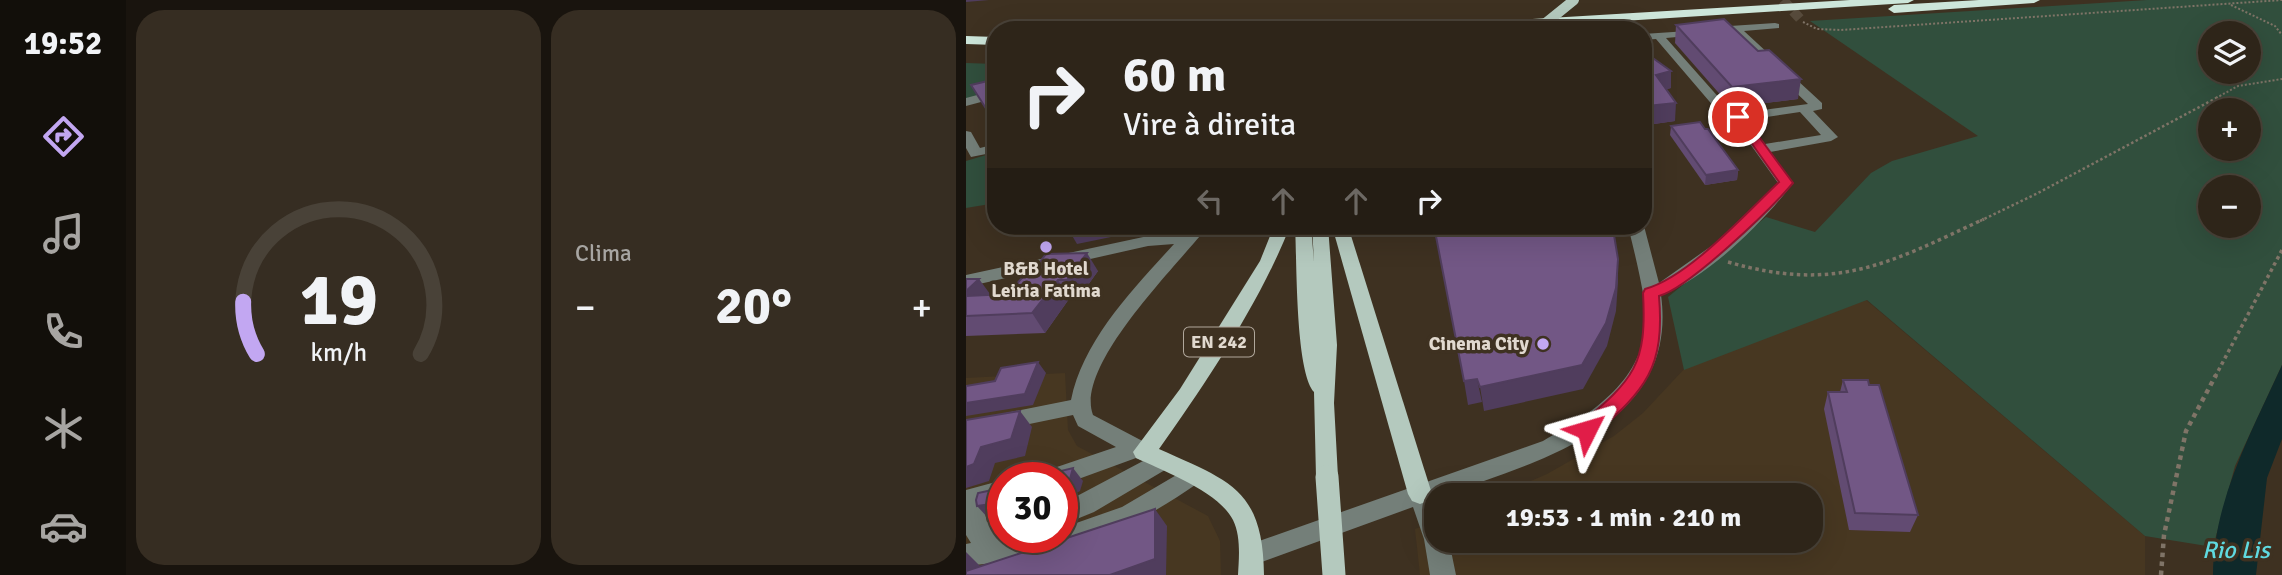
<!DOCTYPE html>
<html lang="pt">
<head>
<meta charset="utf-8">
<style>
	:root { --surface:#2e2519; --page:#362d22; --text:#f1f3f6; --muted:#a7a5a2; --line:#494238; --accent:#c2a7f2 }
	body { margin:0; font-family:Signika,sans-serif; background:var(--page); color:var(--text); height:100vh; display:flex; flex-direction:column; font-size:26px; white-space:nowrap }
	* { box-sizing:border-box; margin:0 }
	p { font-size:23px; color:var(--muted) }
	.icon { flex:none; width:38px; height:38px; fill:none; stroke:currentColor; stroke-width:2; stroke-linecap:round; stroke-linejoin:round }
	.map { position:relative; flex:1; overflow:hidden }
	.side { display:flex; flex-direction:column; gap:10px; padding:10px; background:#19140e; width:840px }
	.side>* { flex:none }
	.hud { position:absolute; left:21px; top:21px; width:665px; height:214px; border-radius:28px; box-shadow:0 7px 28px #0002,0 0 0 2px var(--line); background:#2e2519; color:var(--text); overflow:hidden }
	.fabs { position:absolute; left:1232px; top:21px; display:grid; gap:14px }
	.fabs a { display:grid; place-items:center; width:63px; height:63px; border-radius:50%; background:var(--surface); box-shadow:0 7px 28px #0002,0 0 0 2px var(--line); font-size:35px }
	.speed { position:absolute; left:21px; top:462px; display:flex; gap:14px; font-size:35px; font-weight:700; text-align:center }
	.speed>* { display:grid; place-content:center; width:91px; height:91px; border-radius:50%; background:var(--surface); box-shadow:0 7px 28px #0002,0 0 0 2px var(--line); line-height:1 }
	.speed .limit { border:10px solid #d22; background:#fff; color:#111 }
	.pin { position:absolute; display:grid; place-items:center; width:60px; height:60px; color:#fff; margin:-30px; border:4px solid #fff; border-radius:50%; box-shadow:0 2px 7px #0007 }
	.me { position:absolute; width:77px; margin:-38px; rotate:50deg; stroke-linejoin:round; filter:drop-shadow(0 0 5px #0008) }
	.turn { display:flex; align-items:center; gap:24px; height:147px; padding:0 21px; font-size:32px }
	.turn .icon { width:91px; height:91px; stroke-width:2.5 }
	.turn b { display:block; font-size:49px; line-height:60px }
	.lanes { display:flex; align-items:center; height:66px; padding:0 21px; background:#0003; justify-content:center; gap:35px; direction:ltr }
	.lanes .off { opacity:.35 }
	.big { font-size:52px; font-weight:700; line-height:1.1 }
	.side .card { flex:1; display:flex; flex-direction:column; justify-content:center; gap:10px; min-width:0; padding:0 24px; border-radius:28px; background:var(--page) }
	.side .dial { align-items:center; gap:0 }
	.dial svg { height:182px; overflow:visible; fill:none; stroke:var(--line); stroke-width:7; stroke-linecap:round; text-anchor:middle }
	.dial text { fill:var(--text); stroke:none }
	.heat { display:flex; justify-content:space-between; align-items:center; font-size:38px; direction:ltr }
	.side .tiles { flex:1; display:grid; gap:10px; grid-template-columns:repeat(2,1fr) }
	.trip { position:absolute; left:458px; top:483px; width:399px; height:70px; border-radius:28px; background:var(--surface); box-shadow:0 7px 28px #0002,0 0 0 2px var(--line); font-weight:700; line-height:70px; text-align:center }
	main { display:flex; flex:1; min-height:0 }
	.menu { display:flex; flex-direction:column; width:126px; justify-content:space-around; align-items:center; background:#120f0a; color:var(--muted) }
	.menu .icon { width:49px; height:49px }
	.menu .active { color:var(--accent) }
	.menu b { font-size:32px; color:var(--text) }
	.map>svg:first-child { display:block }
	.built { fill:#473721; fill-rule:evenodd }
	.green { fill:#314f3d; fill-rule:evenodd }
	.water { fill:#0f292a }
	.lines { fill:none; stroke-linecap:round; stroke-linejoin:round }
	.minor-tunnel { stroke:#564a3b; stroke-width:10; stroke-dasharray:10 5; stroke-linecap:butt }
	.path-far3 { stroke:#7f7467; stroke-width:2; stroke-dasharray:2 2; stroke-linecap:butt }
	.path-far2 { stroke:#7f7467; stroke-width:2.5; stroke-dasharray:2.5 2.5; stroke-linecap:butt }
	.path-far1 { stroke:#7f7467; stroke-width:3.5; stroke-dasharray:3.5 3.5; stroke-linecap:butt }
	.path { stroke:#7f7467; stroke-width:4.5; stroke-dasharray:4.5 4.5; stroke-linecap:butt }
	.minor { fill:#747f79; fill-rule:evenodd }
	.major { fill:#b4c9be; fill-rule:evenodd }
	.highway { fill:#cde6da; fill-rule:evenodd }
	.major-bridge-far1 { stroke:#b4c9be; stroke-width:10 }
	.major-bridge { stroke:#b4c9be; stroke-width:23 }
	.wall { fill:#624b72 }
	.shaded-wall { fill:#503d5d }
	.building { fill:#725785; stroke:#503d5d; stroke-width:2 }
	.route { fill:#e11d48; stroke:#92132f; stroke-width:2 }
	.poi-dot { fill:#c2a7f2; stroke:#3e3121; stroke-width:2.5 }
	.labels { text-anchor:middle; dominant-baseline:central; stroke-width:7; stroke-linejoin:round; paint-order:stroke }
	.shield { fill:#3e3121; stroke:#b0a79b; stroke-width:2 }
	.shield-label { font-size:18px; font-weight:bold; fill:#e1d9cf }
	.poi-label { font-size:19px; font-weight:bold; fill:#e1d9cf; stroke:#3e3121 }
	.near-water-label { font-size:24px; font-style:italic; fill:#5fd9e0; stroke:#3e3121 }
</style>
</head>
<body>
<main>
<nav class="menu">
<b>19:52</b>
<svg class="icon active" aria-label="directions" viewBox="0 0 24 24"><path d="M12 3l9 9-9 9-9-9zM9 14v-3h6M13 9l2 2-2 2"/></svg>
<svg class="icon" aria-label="music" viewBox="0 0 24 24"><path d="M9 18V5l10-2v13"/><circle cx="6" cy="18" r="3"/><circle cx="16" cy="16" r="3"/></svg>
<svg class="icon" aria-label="phone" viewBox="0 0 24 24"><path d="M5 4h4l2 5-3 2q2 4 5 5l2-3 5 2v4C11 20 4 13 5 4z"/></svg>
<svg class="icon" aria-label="climate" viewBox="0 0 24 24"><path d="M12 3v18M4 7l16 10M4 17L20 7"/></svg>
<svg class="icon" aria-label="car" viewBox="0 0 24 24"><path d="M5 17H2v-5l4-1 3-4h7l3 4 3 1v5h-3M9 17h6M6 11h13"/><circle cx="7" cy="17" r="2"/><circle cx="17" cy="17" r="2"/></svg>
</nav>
<section class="side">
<div class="tiles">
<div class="card dial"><svg viewBox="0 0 100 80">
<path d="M14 69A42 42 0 1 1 86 69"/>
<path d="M14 69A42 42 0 0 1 8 46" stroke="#c2a7f2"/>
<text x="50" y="56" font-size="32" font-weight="700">19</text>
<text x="50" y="72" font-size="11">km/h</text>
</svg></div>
<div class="card"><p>Clima</p>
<div class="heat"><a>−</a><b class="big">20°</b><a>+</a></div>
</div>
</div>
</section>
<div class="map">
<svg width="1316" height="575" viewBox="0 0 1316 575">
	<rect width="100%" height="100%" fill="#3e3121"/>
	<g class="built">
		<path d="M900 300 1179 536V575H454L449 529 471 521V541H845V495H533L581 474 648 436 677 413 721 366Z"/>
		<path d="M99 373 102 430 111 446 242 516 254 541 255 575H0V378ZM37 478H96V537H37Z"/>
	</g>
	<g class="green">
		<path d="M1181 0H1316V365L1269 466 1247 547 1179 536 901 300 718 370 702 297 800 217 849 232 905 173 926 161 1012 136 844 21ZM1244 33H1283V72H1244ZM1244 110H1283V149H1244ZM1244 187H1283V226H1244Z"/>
		<path d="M0 63 30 64V91L0 99Z"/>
		<path d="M30 152V203L0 208V161Z"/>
	</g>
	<path class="water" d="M1316 365V439L1301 478 1290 575H1247C1247 501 1286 431 1316 365Z"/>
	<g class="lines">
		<path class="minor-tunnel" d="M817 0 837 22"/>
		<g class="path-far3">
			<path d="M1265 5 1309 26 1316 35"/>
			<path d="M837 22 851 29 875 30 1316 0"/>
			<path d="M1250 98 1272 86 1316 79"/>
		</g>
		<path class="path-far2" d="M1014 221 1072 193 1254 96"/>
		<g class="path-far1">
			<path d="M762 262C870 293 922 264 1018 219"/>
			<path d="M1249 377 1316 250"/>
		</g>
		<path class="path" d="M1195 575 1198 535 1220 431 1250 375"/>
		<g class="minor">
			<path d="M809 23 813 24V28L778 31 856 103V109L847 111 872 137 865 141 804 152 827 183C797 223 742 277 695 295 713 426 572 461 478 495H471L467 499 471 508V541H483L490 575H464L458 539 447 507 285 566 276 563 273 555 276 547 577 441C633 410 690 372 678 299 674 275 668 250 662 226H678L693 283 751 242 812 183 767 120 755 115 690 39 677 40V34L737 30 738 32 733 35 700 38 763 109 773 113 842 104 766 32 759 29 764 26ZM834 112 855 135 799 144 781 120Z"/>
			<path d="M30 90V98L0 106V98Z"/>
			<path d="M0 131 5 132 14 148 30 144V152L5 157 0 148Z"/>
			<path d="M225 226H242C214 263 108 365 127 415L186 446 187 455 196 452 204 455 207 461 204 467 128 512 96 525V504L177 461 170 458 96 485V478H76L79 471 150 447 112 426 107 415 0 437V421L105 400C117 340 168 288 208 244L182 246 0 287V275L182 236 218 233Z"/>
			<path d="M224 467 232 469 235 476 232 483C157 536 91 558 0 566V544L5 543 0 535V490L37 480V500L17 505 21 522 37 519V537H46L40 539 96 537V528L156 507Z"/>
		</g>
		<g class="major">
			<path d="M308 226H324C295 301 240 383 193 449 264 481 297 489 298 575H272C273 558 275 536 267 520 253 492 198 471 170 458L167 452 214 389 294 261Z"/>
			<path d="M329 226H345L348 262 346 226H362L371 345 368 403 372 477 369 484 361 486 353 484 350 477 348 392C329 370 331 259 329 226Z"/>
			<path d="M366 226H382L466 494 462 501 454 504 446 501 442 494Z"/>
		</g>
		<g class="highway">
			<path d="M884 0H948L942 3 513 30H441L447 26Z"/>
			<path d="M1013 0H1074L1068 3 928 13 922 9 928 5Z"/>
			<path d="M0 36 30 37V45L0 44Z"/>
		</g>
		<path class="major-bridge-far1" d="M571 30 608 0"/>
		<path class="major-bridge" d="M361 477 368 575"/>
	</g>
	<g class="wall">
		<path d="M710 25 792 51 832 99 765 107 709 43Z"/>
		<path d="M677 51 705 71V88L701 89 709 121 681 125 677 119Z"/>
		<path d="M705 126 739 129 772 170 771 180 739 185 704 135Z"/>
		<path d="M69 263 132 271 112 299H103L79 333 0 336V279L25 295 42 294Z"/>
		<path d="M877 380 903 385 952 515 944 532 883 530 858 409 862 392H874Z"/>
	</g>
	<g class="shaded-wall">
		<path d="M0 0H23L0 2Z"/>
		<path d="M705 71V88L690 92V75Z"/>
		<path d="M835 79 832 99 765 107 766 87Z"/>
		<path d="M710 103 709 121 681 125V106Z"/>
		<path d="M772 170 771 180 739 185 740 175Z"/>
		<path d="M105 226H184V229L111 244 101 227Z"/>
		<path d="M121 253 132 271 112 299 101 280Z"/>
		<path d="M652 259V282L650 311 641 346 617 389 518 411 514 387Z"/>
		<path d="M13 279 27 298 0 304V291Z"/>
		<path d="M92 280 103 299 79 333 66 313Z"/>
		<path d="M72 362 80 373 67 405 0 416V403Z"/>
		<path d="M511 379 516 402 502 405 498 381Z"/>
		<path d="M54 411 66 427 59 456 29 463 23 481 0 488V467L15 447Z"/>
		<path d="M107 468 117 481 114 491 96 501V483Z"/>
		<path d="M25 504 37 516 23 519 11 506Z"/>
		<path d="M37 504V516L28 506Z"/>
		<path d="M189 509 201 526 200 575H144Z"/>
		<path d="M0 552 15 567 0 575Z"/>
	</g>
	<g class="building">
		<path d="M758 19 792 51 803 50 835 79 766 87 710 25Z"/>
		<path d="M677 51 705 71 690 75 710 103 681 106 677 100Z"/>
		<path d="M30 79V121H28L5 85Z"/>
		<path d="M734 122 739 129H742L772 170 740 175 705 126Z"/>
		<path d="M468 226H644L648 235 652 259 650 288 640 323 616 365 514 387 511 379 498 381Z"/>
		<path d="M121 253 101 280H92L66 313 0 316V296L42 294 69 263H73L80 254Z"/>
		<path d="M0 279H13L0 291Z"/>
		<path d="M72 362 59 394 0 403V386L29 381 35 368Z"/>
		<path d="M877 380H902L903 385H913L952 515 889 513 862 392H881Z"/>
		<path d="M54 411 45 439 15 447 8 464 0 467V420Z"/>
		<path d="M107 468 104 479 96 483V478H66Z"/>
		<path d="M37 484V504L28 506 25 504 11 506 10 500 12 493 26 490 28 486Z"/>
		<path d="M189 509V559L144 575H0V571Z"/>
	</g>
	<path class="route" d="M768 115H777L827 183C805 209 723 288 693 296 699 368 680 389 628 435L621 437 614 435 611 430 614 424C668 379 681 365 677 293L679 289C723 277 779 214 813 182L767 117Z"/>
	<g class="poi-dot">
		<circle cx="80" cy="247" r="7"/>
		<circle cx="577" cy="344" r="7"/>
	</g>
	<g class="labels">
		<rect class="shield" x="218" y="327.5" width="70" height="29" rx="5"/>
		<g class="shield-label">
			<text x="253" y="342">EN 242</text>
		</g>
		<g class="poi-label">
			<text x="80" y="269">B&amp;B Hotel<tspan x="80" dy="22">Leiria Fatima</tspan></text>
			<text x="563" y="344" text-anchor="end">Cinema City</text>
		</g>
		<g class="near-water-label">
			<text x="1270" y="550">Rio Lis</text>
		</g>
	</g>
</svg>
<div class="fabs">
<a><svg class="icon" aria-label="layers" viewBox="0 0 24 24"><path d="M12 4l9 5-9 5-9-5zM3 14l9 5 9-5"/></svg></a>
<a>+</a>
<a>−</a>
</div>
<div class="speed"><div class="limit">30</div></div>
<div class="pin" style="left:772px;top:117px;background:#d93025"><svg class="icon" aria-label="arrive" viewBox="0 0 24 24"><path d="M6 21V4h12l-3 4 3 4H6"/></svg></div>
<svg class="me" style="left:621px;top:430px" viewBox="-20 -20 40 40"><path d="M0-17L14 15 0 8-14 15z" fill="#e11d48" stroke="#fff" stroke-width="4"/></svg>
<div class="trip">19:53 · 1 min · 210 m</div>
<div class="hud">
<div class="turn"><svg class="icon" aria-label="right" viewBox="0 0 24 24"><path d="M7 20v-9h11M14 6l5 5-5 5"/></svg><div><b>60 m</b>Vire à direita</div></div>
<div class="lanes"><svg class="icon off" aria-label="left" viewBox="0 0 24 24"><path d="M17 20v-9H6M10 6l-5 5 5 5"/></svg><svg class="icon off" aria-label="ahead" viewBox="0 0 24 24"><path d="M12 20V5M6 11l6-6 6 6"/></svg><svg class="icon off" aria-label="ahead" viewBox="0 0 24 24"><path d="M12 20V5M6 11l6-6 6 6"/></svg><svg class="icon" aria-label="right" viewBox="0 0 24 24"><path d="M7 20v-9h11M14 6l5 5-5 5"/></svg></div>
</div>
</div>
</main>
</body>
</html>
